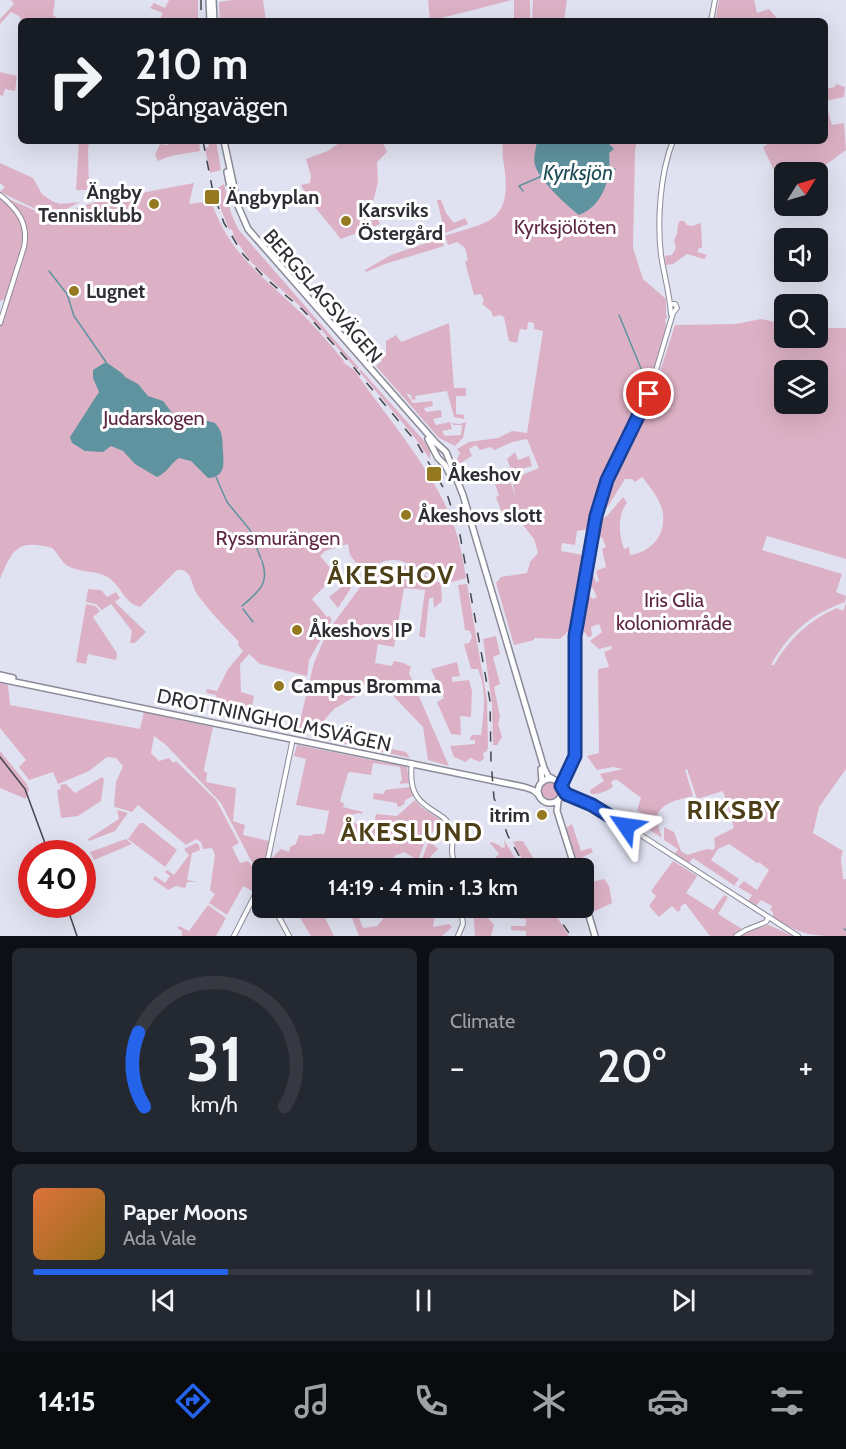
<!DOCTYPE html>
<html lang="en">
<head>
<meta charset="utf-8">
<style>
	:root { --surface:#171b24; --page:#242831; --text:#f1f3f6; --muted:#9ea1a6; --line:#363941; --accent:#2563eb }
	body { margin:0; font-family:Cabin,sans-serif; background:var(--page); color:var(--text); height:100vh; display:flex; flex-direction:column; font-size:22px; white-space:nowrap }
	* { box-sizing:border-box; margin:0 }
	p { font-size:20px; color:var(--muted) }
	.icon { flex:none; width:33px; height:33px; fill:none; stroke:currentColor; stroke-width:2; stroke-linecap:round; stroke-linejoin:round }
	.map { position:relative; height:936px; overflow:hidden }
	.drawer { display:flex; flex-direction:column; gap:12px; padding:12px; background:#0d0f14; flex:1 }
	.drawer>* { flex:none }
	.banner { position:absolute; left:18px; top:18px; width:810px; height:126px; border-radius:9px; box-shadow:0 6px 24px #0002; background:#171b24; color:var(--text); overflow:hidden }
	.needle { width:39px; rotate:53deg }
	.tools { position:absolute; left:774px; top:162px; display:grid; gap:12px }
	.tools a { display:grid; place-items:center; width:54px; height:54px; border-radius:9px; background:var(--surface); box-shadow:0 6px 24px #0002; font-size:30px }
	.speed { position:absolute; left:18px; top:840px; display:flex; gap:12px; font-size:30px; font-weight:700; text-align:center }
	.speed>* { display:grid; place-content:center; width:78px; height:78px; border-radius:50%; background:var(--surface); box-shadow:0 6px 24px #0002; line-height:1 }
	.speed .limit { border:9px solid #d22; background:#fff; color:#111 }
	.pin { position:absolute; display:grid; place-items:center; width:51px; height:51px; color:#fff; margin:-26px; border:3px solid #fff; border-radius:50%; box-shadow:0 2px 6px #0007 }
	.me { position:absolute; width:66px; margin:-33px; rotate:302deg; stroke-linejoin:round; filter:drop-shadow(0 0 4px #0008) }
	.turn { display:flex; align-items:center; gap:21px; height:126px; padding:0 18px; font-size:27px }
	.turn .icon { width:78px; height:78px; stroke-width:2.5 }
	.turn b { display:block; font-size:42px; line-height:51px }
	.big { font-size:45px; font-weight:600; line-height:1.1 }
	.drawer .card { flex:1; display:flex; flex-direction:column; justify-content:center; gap:9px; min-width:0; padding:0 21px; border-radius:9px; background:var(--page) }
	.drawer .dial { align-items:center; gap:0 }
	.dial svg { height:156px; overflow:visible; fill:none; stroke:var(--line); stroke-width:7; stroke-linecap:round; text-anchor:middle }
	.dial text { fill:var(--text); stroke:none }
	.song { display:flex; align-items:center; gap:18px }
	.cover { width:72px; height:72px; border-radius:9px; background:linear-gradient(135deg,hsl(20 70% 55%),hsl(40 70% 35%)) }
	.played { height:6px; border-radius:3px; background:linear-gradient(90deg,var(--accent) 25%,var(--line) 25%) }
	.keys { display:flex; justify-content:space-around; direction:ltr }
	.heat { display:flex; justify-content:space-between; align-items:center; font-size:33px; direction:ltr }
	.drawer .tiles { flex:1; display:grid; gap:12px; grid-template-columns:1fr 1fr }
	.card:last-child { grid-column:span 2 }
	.trip { position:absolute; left:252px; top:858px; width:342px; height:60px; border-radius:9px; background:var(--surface); box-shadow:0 6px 24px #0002; font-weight:600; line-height:60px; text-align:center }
	.dock { display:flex; height:96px; justify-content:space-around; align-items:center; background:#090b0e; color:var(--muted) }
	.dock .icon { width:42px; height:42px }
	.dock .on { color:var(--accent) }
	.dock b { font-size:27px; color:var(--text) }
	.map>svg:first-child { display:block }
	.green { fill:#ddb1c5; fill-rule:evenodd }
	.water { fill:#5f939f }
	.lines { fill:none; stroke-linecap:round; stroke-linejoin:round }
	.stream { stroke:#5f939f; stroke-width:1.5 }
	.minor-casing { stroke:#8a8b99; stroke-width:6 }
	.major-casing { stroke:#8a8b99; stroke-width:8 }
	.minor { stroke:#fff; stroke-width:4 }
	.major { stroke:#fff; stroke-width:5 }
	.tram { stroke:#45454c; stroke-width:1.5 }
	.rail { stroke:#45454c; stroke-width:1.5; stroke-dasharray:10 10; stroke-linecap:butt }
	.route-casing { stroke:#184099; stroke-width:15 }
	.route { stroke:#2563eb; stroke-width:10 }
	.poi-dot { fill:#957921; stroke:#fff; stroke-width:2 }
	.labels { text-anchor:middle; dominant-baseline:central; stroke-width:6; stroke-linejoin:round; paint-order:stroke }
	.poi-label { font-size:20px; font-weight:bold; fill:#2e2e34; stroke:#fff; text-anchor:start }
	.park-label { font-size:20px; fill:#5e2744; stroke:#fff }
	.street-label { font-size:20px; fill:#2e2e34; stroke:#fff }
	.water-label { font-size:21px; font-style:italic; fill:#1f4e58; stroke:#fff }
	.district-label { font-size:26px; font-weight:bold; letter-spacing:1.5px; fill:#4d3f17; stroke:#fff }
</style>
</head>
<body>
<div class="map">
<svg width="846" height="936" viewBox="0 0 846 936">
	<rect width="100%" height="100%" fill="#e0e2f1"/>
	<g class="green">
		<path d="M11 0H55L53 15 57 18 55 21 23 19 22 21 19 16 11 12 0 24V19L14 4Z"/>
		<path d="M169 0H198V21H159L163 13 150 8 154 3 165 8Z"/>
		<path d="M232 0H263L266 21H220L219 2Z"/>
		<path d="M428 0H512L430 21Z"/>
		<rect x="514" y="0" width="16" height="21"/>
		<path d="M533 0H567L564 21H532Z"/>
		<path d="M719 0H754L757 13 769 9 779 21H715Z"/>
		<path d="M0 72 17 76 15 91 5 89 3 96 0 95Z"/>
		<path d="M836 84 845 87 844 97 825 101 832 125 844 123 846 150 816 172H784V192L763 147 773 141H825V89L835 87Z"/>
		<path d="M79 141H89L88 151 89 190H76Z"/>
		<path d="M169 141H199L200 151C186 154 171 154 158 161L155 155 160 144 168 145Z"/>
		<path d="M208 141H216L221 170 210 173 205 148 209 147Z"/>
		<path d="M342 141H382L387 152 377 162 378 182 372 206 380 224 341 239 310 201 301 185 310 183 311 176 306 159 328 151Z"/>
		<path d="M501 141H637L635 150 633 248 643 279 666 299V315L668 317 665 319 666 325 664 336 651 379 601 482 588 529 577 531 575 545 562 543 561 551 583 555 571 629 560 639 534 638V640L514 645 496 583 501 577 527 573 530 562 538 553 534 539 520 521 508 524V518L502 513 496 497 499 496 493 477 507 472 515 495 513 485 517 477 539 468 527 439 512 442 494 450 491 447 480 450 476 445 469 449 472 456 459 464 457 459 460 453 457 449 469 442 498 438 512 431 527 433 543 331 534 329V323L528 322 527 330 520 329 517 343 509 341 504 317 500 315 493 317 491 311 482 304 484 301 481 294 474 295 465 262 468 260 465 248 457 242 448 245 445 236C458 231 484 226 494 217 510 204 506 177 503 159 502 153 504 147 501 141Z"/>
		<path d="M0 163 33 178 42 194 52 201 60 204 80 202 55 215 46 214 0 192 5 187 0 183Z"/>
		<path d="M194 183 189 204 211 201C229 253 259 273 297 309 314 325 329 343 344 361L343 362 355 371C387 418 427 462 450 515 458 534 463 557 466 578 462 579 456 581 452 582 422 583 404 539 364 573L350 555 348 544 325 551 320 556 336 575 312 599 327 617 329 616 332 620 309 660 307 676 260 664 249 654 240 664 241 692 254 696 249 722 212 714 216 695 206 693 207 689 217 691 228 669 243 651 238 645 239 642C225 627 209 611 197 594 191 585 192 568 177 570L140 607C123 602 122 587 109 578 98 570 80 573 68 566 61 562 58 553 52 548 18 539 13 548 0 579V327L28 234 21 214 6 198 55 219 79 207 99 201Z"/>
		<path d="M224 184 231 213 238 229 359 368 357 370 301 307 252 263 232 235 234 234 231 229 229 230 214 190Z"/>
		<path d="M0 197C8 205 17 211 21 222 28 242 12 279 5 299L0 301Z"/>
		<path d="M437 200H441L446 213 454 223 465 218 468 224 445 233Z"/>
		<path d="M680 221H684L687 225 692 226 701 223 702 248H699L697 252 707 255 704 259 687 254 673 264 666 265 665 256 672 255 676 248 674 240 677 234 678 224Z"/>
		<path d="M441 238 444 246 385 264 366 272 365 270 391 255Z"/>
		<path d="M761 319 784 324V338H818V328H846V559L767 536 762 550 842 574 836 592 846 596 845 602C811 614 788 634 771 665H774C789 639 809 620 837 608L843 611 846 603V769L819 807 813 833 843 851 841 858 843 879H846V936C810 936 805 936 773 918V912L770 910 772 906 761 900 756 906 748 901 752 895 738 887 744 881 757 890 769 870 759 862 757 863 729 844 718 849 711 860 739 879 735 884V886L693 858 689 863 675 854 678 849 664 840V827L674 832 681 851 687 855 707 849 713 850 715 847 714 838 734 828 723 791 697 799 687 769 685 770 693 796C681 799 658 803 657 818 656 825 661 831 662 838L645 827 650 819 637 810 641 798 616 779 611 782 613 786C609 791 597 795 591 794L590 790 604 781 600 774 623 769 613 767 597 770 587 756 599 753 598 669 609 667 604 652 612 649 611 646 599 649 590 641 602 632 599 624 591 627 592 636 588 637 580 626 588 595 593 599 597 597 593 588 589 589 591 574H593L596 582 599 581 596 571 606 567 602 549 606 547 602 537 598 538 601 519 607 516 623 497 627 503C617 514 619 536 624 549L629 547 630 555C651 552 665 536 663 515 662 501 650 487 642 477L635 482 632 479H625L603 514 607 487 652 397 675 325 736 324ZM784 370H818V404H784Z"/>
		<path d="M449 323 454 388H466V396H456V414L464 415V419L454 417 447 391 415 396 416 399 412 400 411 395 406 393 413 403 432 401 433 406 424 408 426 412 441 410 442 417 433 419 436 425 450 422 452 429 442 431 445 436 461 435 462 425H453L452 423 460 424 466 422 463 438 455 446 439 438 376 366 382 361 380 358 386 353V341L396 335 401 342Z"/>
		<path d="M361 370 425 442 430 450V459L412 434 359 371Z"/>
		<path d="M515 452 518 460 529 456 532 466 518 470 510 467 507 459Z"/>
		<path d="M399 564C415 567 426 578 441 583L442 601 434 608 433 597 429 599 425 638 419 636 425 590 404 588 394 647 378 644 375 663 392 666 394 661 404 663 411 667 409 673 449 766 428 760 423 727 378 680 353 688 356 696 334 709 311 735 298 732V729L314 663 327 632 370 574 386 566Z"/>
		<path d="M347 583 351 588 338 608 329 597Z"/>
		<path d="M467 584 487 700 488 746 487 751 483 753 484 758 480 762 470 758 466 762 454 757 450 746 475 744V740H470V738L472 735H481C484 712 487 691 478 669H471L464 644 469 643 472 637 470 631 465 630 458 585Z"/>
		<path d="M88 589 101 590 107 597 116 592 120 598 115 602 146 632 135 643H130L132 631 111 604 102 610 96 604 86 602Z"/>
		<path d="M86 604 95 606 100 611 93 617 117 653 116 660 88 654 86 664 76 662Z"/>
		<path d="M496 636 500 654 493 657 500 684 494 687 500 717 498 724 502 737 497 745H493L492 704 483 639Z"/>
		<path d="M457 662 460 676 452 677V682L469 680 472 691 471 717 460 716 461 735 451 734 437 702 444 698 431 669Z"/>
		<path d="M0 683 8 685 10 705 140 729 144 712 213 727 204 769V771L207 773 206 782 236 788 233 821 245 825 243 835 269 841 262 872 256 870 221 803 166 745 154 736 151 753 159 761 169 758 173 763 176 761 216 800 239 843 232 847 240 863 248 861 261 878 254 892 243 886 227 915 209 903 215 894 210 890 215 855 212 848 203 849 201 842 196 839 186 845 138 805 132 812 115 807 114 805 116 782 123 766 116 758 107 757 89 771 58 784 53 772 29 780 19 767 26 760 0 728Z"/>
		<path d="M321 729 336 737 406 752 410 758 314 737Z"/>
		<path d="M297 745 407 767 409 783 400 784V782L402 780 400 767 373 763 371 775 351 772 348 773 340 801 344 804 343 807 363 812 361 814 358 813 343 818 347 826 354 823C361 825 367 827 374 824L376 814 397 816 415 800 421 807 441 820 424 844 418 860 404 852 394 856 395 862 385 864 378 868H269L271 859 281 849 289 852 290 847 296 844 299 835 311 836 314 834H324L325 832 329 811 296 805 306 759 294 756Z"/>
		<path d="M0 751 26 783 29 789 26 799 0 788Z"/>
		<path d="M102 777 104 779 101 801 78 816 61 818 57 790 61 789 60 785 66 784 75 793Z"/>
		<circle cx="550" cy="791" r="11"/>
		<path d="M410 787 413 796 404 801 405 803 400 807 397 806V803L373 799 374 793 384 794 385 790Z"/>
		<path d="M117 810 128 813 115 831 89 841 88 839 119 819Z"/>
		<path d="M140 823H143L177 850 165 867 128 839Z"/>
		<path d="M572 824 581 851 591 848 593 852 583 857 591 882 604 879 609 886 612 903 593 912 584 884V868H579L566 828Z"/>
		<path d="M126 839 132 844 94 860 90 852Z"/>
		<path d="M429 840 438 849 430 857 435 862 430 865 432 868H419Z"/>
		<path d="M504 840 521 868H509L495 858 499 854 490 843 491 842 499 845 502 848 505 847Z"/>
		<path d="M517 841H523L539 868H527L513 842Z"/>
		<path d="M196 843 199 845 200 850 192 853 187 880 197 882H187L185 888 176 886 168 890 153 879 155 876 165 883 170 876 165 872 167 870 174 875 189 855 184 849Z"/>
		<path d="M673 861 697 876 686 893 713 910 724 895 728 897 718 914 742 929 733 936H710L685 903 680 907 681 909 678 912 672 906 659 917 649 906 656 896 651 891Z"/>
		<path d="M208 905 226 918 216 936H182V931L177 928 179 926 189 931Z"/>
		<path d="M294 908H325L326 920 334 936H311Z"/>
		<path d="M348 908H355L363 928 377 926 383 919V911L390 916 404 908H436L433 927 449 924 452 927 442 936H359Z"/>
		<path d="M473 908H480L494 925 491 936H475Z"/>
		<path d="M515 908H551L569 936H526V931L511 930V926H526V919L516 918 520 912Z"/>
		<path d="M769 925 793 936H740L747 931Z"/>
	</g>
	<g class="water">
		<path d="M537 141H609V144L614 149 609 153C612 177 603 206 579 215 566 205 539 180 535 165 533 157 536 149 537 141Z"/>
		<path d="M106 362 123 374 125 377 138 384 148 396 163 401 176 418 191 423 200 419 215 423C224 433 222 440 223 452 224 465 225 477 208 478L191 461 179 458C170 464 168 472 157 477L135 464 123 451 111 446 103 452 85 451 72 443 70 437 99 392 93 378V370Z"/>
	</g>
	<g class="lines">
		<g class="stream">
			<path d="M608 168 615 169"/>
			<path d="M523 191 519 186 542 176"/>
			<path d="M49 271 67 294 74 316 106 362"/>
			<path d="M619 315 647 383"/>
			<path d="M216 477 227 502 250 530 261 559"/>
			<path d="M242 606C259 591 270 584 262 561"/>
			<path d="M243 609 253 622"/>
			<path d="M844 929 846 930"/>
		</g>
		<defs>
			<g id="minor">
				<path d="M711 21 715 0"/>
				<path d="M0 195C17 209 29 223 24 247L0 323"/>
				<path d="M671 314C670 295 664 275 661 255 657 221 660 173 673 141"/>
				<path d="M412 763C405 815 446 805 452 831 454 837 452 844 452 850 452 856 454 862 455 868"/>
				<path d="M561 786C564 775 573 767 575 756L576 627 598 504 607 480 649 394 673 313 677 308 675 304H670"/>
				<path d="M562 790 611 816 798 936"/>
				<path d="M561 798 574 800"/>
				<path d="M266 868 292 743"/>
				<path d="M274 908 289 936"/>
				<path d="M234 936 262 881"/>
				<path d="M458 936 463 924 461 908"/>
				<path d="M736 936 746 930 766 922 768 918"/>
			</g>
			<g id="major">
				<path d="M209 0 210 21"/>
				<path d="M213 0 214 21"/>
				<path d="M224 141 238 206 248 229 435 442 446 452 463 495 544 768 548 776 553 779"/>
				<path d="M227 172 231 192"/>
				<path d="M428 439 438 458 445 465 451 476"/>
				<path d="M0 675 13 678"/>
				<path d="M0 679 524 787 533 790 539 795"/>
				<path d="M541 769 542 782"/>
				<circle cx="550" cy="791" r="12"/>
				<path d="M558 801 557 811 575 868"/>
				<path d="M584 899 595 936"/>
			</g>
		</defs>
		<use href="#minor" class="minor-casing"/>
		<use href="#major" class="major-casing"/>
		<use href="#minor" class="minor"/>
		<use href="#major" class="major"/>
		<g class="tram">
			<path d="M0 757 25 789 49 854"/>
			<path d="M66 904 77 936"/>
		</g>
		<g class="rail">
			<path d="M201 0V21"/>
			<path d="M203 141 213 192 224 223 242 253 264 277 303 310 350 363 417 443 447 494 460 535 490 701 491 761 494 798 508 836 526 868"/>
			<path d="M552 908 571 936"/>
		</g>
	</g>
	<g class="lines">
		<defs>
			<path id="route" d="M626 826 592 805 566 794 561 786 575 756V636L596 516 607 480 649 394"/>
		</defs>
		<use href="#route" class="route-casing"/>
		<use href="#route" class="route"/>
	</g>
	<g class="poi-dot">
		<rect x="204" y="189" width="16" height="16" rx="3"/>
		<circle cx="154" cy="204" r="6"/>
		<circle cx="346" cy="221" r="6"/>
		<circle cx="74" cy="291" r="6"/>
		<rect x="426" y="466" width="16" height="16" rx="3"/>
		<circle cx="406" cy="515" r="6"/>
		<circle cx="297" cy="630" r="6"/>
		<circle cx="279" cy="686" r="6"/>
		<circle cx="542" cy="815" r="6"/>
	</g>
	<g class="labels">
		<g class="poi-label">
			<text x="142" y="192" text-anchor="end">Ängby<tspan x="142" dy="23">Tennisklubb</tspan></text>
			<text x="226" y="197">Ängbyplan</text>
			<text x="358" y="210">Karsviks<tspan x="358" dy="23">Östergård</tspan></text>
			<text x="86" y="291">Lugnet</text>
			<text x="448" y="474">Åkeshov</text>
			<text x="418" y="515">Åkeshovs slott</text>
			<text x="309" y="630">Åkeshovs IP</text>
			<text x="291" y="686">Campus Bromma</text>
			<text x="530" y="815" text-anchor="end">itrim</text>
		</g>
		<g class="park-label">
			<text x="565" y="227">Kyrksjölöten</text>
			<text x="154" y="418">Judarskogen</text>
			<text x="278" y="538">Ryssmurängen</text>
			<text x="674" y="600">Iris Glia<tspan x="674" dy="23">koloniområde</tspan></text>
		</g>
		<g class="street-label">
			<text transform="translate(323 296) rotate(49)">BERGSLAGSVÄGEN</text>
			<text transform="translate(274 720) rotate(12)">DROTTNINGHOLMSVÄGEN</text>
		</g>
		<g class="water-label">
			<text x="578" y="172">Kyrksjön</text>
		</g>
		<g class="district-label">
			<text x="391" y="575">ÅKESHOV</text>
			<text x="734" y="810">RIKSBY</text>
			<text x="412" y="832">ÅKESLUND</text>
		</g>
	</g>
</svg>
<div class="tools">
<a><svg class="needle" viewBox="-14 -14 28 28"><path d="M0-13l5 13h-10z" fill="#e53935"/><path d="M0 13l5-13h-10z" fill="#9ea1a6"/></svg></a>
<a><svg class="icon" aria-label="sound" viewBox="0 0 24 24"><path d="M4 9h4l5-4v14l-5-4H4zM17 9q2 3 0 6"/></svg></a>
<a><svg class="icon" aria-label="search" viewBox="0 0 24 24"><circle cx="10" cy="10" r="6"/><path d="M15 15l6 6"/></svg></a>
<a><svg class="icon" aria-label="layers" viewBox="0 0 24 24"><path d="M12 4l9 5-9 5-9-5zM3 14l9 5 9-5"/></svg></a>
</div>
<div class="speed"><div class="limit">40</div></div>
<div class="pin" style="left:649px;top:394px;background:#d93025"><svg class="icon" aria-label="arrive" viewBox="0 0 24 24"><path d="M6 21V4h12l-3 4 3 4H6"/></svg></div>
<svg class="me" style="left:626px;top:826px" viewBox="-20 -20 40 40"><path d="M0-17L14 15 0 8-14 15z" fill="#2563eb" stroke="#fff" stroke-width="4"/></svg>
<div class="trip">14:19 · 4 min · 1.3 km</div>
<div class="banner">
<div class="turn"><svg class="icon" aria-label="right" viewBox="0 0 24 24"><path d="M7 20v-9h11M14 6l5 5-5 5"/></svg><div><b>210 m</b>Spångavägen</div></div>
</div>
</div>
<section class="drawer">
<div class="tiles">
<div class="card dial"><svg viewBox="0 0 100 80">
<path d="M14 69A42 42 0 1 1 86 69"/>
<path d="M14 69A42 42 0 0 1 11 31" stroke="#2563eb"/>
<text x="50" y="56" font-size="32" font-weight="700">31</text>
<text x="50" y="72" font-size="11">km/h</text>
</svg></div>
<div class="card"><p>Climate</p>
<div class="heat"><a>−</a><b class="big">20°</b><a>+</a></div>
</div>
<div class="card">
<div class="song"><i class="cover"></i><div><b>Paper Moons</b><p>Ada Vale</p></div></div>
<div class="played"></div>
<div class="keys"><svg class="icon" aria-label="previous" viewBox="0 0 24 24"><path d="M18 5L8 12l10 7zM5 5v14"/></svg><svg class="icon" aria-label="pause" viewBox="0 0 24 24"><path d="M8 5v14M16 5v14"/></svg><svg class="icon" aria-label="next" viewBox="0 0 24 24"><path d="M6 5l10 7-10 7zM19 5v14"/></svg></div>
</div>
</div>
</section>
<nav class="dock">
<b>14:15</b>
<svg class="icon on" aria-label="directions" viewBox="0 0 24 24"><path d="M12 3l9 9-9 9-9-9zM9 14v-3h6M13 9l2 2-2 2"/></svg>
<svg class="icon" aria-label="music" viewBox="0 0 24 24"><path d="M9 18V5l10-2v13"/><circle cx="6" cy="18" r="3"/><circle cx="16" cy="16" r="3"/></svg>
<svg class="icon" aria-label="phone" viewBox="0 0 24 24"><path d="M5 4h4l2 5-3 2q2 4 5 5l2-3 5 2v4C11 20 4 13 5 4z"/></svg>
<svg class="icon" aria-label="climate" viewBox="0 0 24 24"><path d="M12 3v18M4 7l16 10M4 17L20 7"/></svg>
<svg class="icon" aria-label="car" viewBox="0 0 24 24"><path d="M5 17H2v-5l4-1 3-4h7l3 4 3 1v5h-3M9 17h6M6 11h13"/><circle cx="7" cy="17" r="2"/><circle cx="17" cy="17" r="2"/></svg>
<svg class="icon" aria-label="filters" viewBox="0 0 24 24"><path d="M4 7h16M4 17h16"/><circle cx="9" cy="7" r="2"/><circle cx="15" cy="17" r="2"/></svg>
</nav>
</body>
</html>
